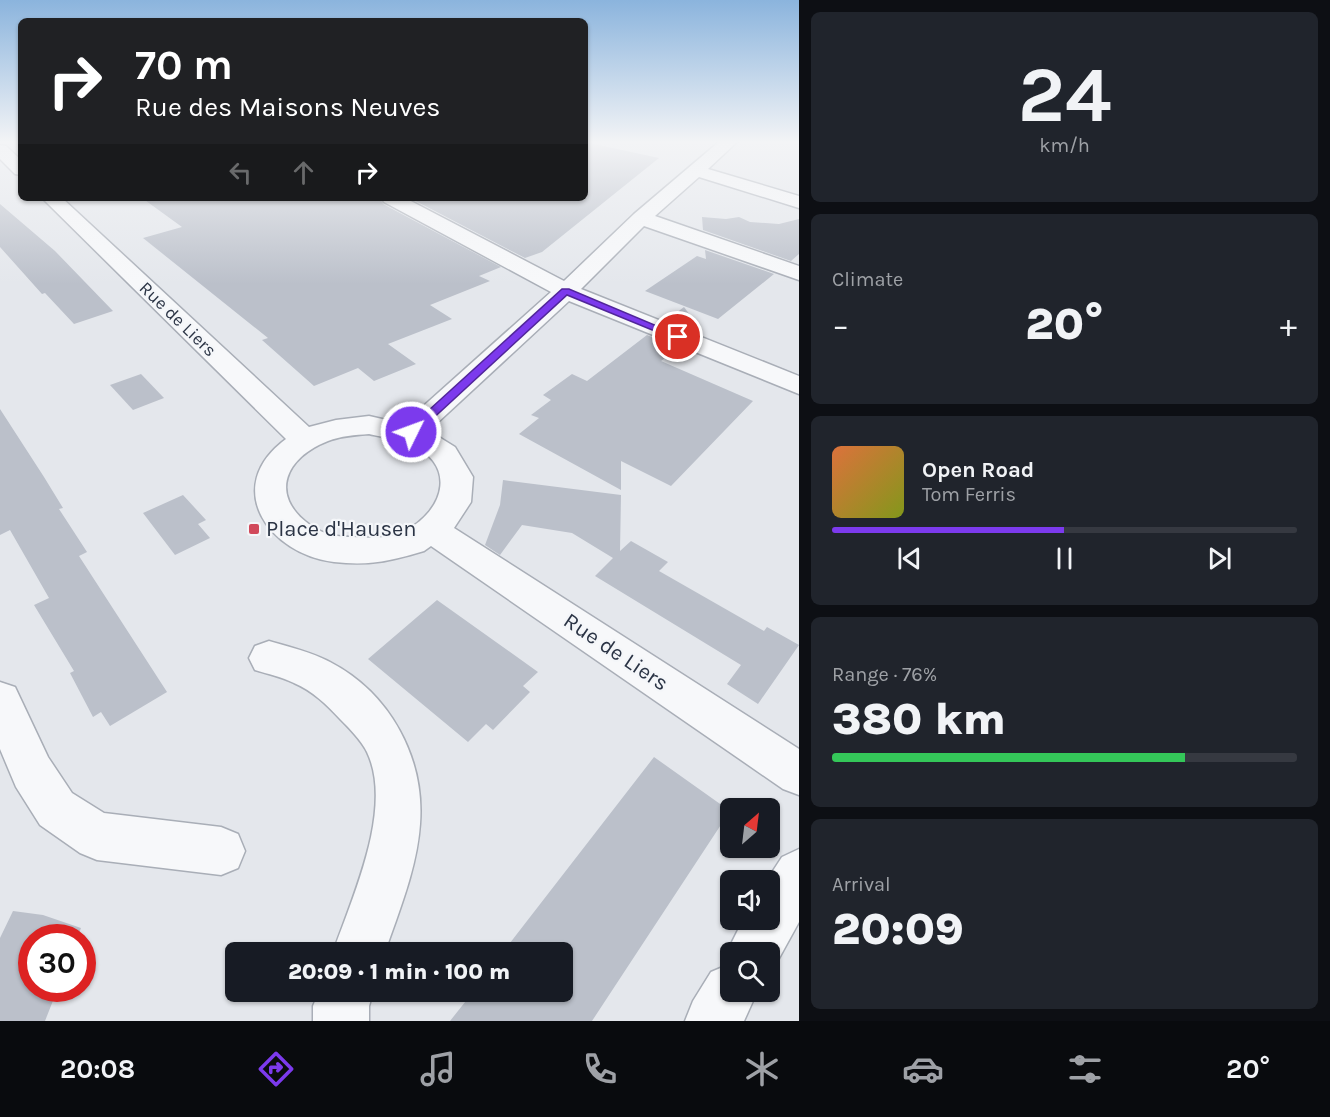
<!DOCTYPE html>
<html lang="en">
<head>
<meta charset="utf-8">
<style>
	:root { --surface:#171b24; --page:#20242c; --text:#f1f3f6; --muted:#9ea1a6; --line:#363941; --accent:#7c3aed }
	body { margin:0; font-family:Karla,sans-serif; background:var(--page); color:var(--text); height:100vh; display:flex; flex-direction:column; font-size:22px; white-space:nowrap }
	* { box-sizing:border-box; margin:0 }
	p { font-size:20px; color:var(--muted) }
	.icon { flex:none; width:33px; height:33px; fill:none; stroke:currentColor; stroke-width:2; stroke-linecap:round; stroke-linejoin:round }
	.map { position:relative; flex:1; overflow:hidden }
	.details { display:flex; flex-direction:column; gap:12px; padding:12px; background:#0d0f14; width:531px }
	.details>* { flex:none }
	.top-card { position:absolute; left:18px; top:18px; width:570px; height:183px; border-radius:9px; box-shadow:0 2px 4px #0004; background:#202124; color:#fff; overflow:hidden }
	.needle { width:39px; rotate:28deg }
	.tools { position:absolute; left:720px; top:798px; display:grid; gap:12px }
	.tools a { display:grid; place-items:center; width:60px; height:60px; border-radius:9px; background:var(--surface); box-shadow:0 2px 4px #0004; font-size:30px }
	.speed { position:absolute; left:18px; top:924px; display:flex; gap:12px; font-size:30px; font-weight:700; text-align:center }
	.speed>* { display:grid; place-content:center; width:78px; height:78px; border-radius:50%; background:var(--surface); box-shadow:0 2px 4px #0004; line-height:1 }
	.speed .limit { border:9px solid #d22; background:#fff; color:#111 }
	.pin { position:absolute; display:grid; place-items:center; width:51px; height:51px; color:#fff; margin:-26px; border:3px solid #fff; border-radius:50%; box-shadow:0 2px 6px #0007 }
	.me { position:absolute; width:66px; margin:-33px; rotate:48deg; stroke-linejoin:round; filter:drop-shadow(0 0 4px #0008) }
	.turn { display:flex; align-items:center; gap:21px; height:126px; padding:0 18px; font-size:27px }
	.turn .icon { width:78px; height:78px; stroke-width:2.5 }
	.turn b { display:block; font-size:42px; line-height:51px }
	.lanes { display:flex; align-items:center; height:57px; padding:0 18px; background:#0003; justify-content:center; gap:30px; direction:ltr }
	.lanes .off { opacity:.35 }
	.big { font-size:45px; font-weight:800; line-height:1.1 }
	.details .card { flex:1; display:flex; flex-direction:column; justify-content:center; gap:9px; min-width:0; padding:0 21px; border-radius:9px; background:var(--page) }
	.details .dial { align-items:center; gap:0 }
	.dial b { font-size:78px; line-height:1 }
	.song { display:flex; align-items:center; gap:18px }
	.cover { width:72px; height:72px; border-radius:9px; background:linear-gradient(135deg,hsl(20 70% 55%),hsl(70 70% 35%)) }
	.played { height:6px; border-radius:3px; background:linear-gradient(90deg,var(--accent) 50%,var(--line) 50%) }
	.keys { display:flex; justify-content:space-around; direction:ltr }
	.heat { display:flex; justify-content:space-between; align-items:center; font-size:33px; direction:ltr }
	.charge { height:9px; border-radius:4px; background:linear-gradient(90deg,#34c759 76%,var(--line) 0) }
	.trip { position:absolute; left:225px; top:942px; width:348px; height:60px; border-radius:9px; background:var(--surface); box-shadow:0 2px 4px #0004; font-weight:800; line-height:60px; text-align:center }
	.tab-bar { display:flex; height:96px; justify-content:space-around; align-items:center; background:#090b0e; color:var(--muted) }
	.tab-bar .icon { width:42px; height:42px }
	.tab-bar .active { color:var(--accent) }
	.tab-bar b { font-size:27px; color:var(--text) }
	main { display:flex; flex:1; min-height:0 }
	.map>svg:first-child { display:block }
	.building { fill:#bbc0ca }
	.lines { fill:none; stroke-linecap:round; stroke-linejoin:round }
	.minor-casing { stroke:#a9aeb7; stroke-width:3 }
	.tertiary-casing { stroke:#a9aeb7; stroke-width:3 }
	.minor { fill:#f7f8fa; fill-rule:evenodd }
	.tertiary { fill:#f7f8fa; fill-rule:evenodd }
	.route { fill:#7c3aed; stroke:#51269a; stroke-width:1.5 }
	.poi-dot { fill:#d1495b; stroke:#f4f6f9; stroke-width:2 }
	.labels { text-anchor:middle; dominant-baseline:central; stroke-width:4.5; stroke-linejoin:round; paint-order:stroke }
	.far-street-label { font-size:18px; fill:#2b3445; stroke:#f4f6f9 }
	.poi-label { font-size:22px; fill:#2b3445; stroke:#f4f6f9; text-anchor:start }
	.street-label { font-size:22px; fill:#2b3445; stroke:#f4f6f9 }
</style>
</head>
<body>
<main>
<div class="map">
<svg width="799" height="1021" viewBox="0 0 799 1021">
	<rect width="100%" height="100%" fill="#e4e7ec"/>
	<g class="building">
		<path d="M585 142 659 158 542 252 525 258 410 198H585Z"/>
		<path d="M142 198H380L383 204 501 267 479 276 490 281 430 305 452 319 388 344 416 364 374 381 358 368 314 386 262 340 268 338 143 238 182 227Z"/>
		<path d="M0 204 55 251 113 311 74 324 45 293 42 294 0 247Z"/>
		<path d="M702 217 726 219 739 217 750 222 779 224 799 219V254L791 261 703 230Z"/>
		<path d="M705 250 774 274 718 319 645 291 697 256 706 259Z"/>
		<path d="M684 307 701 330 697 333 666 321Z"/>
		<path d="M647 335 678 348 661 361 753 401 671 486 621 461V490L519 434 539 418 531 415 551 400 543 395 572 374 587 381Z"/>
		<path d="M141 374 164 398 133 410 110 385Z"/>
		<path d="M0 409 44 477 63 508 59 509 87 552 79 556 167 692 110 726 101 712 93 717 70 673 74 671 34 605 49 598 10 530 0 535Z"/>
		<path d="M503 480 621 495 620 551 631 541 668 562 659 571 764 631 767 627 799 645 758 704 727 684 741 665 595 576 613 558 572 533 522 525 500 555 485 545 500 505Z"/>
		<path d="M183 495 206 520 198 524 210 538 175 555 143 513Z"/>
		<path d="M437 600 538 672 523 686 530 692 493 730 486 724 468 742 368 659Z"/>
		<path d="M654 757 730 811 592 1021H450L473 992H562V952H503Z"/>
		<path d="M13 911 43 915 81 928 77 938H32V988H58L45 1021H0V938Z"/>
	</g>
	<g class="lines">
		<defs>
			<g id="minor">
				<path d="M720 141H738L708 169 799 196V208L699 177 655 216 799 266V280L644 226 581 289 799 376V394L569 301 421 438 411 441 401 438 396 432 401 426 551 292 384 202 382 198H405L564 281 634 214Z"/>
				<path d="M269 641C290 647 311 652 330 662 390 693 425 758 420 824 417 868 399 911 385 952H333C352 898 394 808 367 752 361 740 350 729 341 720 327 705 313 691 294 683 282 677 268 674 255 670L249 658 255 646Z"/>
				<path d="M0 682 15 687 48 757 72 793 104 813 221 827 238 834 245 851 238 868 221 875 97 860 80 853 40 825 16 787 0 749Z"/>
				<path d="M799 849V922L772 971 770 972V952H730V962L727 952 743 920H770V880H767L782 857Z"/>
				<path d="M730 964V992H757L744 1021H685L693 1001 711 972Z"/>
				<path d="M319 992H373L369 1006V1021H313V1006Z"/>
			</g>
			<g id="tertiary">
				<path d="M0 145 6 146 21 160V175L15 174 0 159Z"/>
				<path d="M42 198H62L309 427 336 420 369 416 426 429 455 447 473 477 471 502 454 528 799 749V795L783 789 431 546 424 551C390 561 370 566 334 562 269 554 221 487 286 439ZM369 434C381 437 394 438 405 442 458 461 447 510 403 532 387 539 370 538 353 537 337 537 324 535 310 525 268 495 286 457 328 441 341 436 355 435 369 434Z"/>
			</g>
		</defs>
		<use href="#minor" class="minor-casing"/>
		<use href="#tertiary" class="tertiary-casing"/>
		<use href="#minor" class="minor"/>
		<use href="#tertiary" class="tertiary"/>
	</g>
	<linearGradient id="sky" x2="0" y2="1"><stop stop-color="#8bb4dd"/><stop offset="0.5" stop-color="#f3f4f6"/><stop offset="1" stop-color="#f3f4f6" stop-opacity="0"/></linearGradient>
	<rect width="799" height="284" fill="url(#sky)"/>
	<path class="route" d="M562 289H569L683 337 674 339 567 295 415 435H407V430Z"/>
	<rect class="poi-dot" x="248" y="523" width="12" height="12" rx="3"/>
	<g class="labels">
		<g class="far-street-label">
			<text transform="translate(178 319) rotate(44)">Rue de Liers</text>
		</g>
		<g class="poi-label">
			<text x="266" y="529">Place d'Hausen</text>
		</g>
		<g class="street-label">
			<text transform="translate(616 652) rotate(34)">Rue de Liers</text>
		</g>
	</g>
</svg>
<div class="tools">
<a><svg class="needle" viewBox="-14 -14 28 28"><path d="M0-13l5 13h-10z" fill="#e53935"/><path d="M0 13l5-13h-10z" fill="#9ea1a6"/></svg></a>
<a><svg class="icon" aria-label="sound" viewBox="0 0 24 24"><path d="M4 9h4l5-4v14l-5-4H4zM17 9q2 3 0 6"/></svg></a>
<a><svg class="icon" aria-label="search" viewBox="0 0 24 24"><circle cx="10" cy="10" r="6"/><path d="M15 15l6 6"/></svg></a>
</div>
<div class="speed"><div class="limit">30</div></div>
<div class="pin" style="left:678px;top:337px;background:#d93025"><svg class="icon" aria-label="arrive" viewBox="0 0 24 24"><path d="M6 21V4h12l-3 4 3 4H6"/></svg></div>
<svg class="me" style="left:411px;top:432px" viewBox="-20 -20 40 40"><circle r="17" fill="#7c3aed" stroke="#fff" stroke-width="3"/><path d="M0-11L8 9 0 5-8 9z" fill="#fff"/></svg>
<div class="trip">20:09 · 1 min · 100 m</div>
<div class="top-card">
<div class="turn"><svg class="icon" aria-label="right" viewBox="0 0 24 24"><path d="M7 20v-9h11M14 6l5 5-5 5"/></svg><div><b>70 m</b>Rue des Maisons Neuves</div></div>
<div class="lanes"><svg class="icon off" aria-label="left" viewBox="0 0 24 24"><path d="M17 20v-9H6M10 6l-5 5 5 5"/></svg><svg class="icon off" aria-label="ahead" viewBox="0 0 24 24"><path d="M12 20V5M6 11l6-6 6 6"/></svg><svg class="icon" aria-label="right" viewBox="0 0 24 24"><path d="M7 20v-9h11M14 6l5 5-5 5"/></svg></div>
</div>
</div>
<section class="details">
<div class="card dial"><b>24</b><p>km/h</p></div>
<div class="card"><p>Climate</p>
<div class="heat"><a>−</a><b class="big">20°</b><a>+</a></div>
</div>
<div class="card">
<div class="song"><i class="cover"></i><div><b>Open Road</b><p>Tom Ferris</p></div></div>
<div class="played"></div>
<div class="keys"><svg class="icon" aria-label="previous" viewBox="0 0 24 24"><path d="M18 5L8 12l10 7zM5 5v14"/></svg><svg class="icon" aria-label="pause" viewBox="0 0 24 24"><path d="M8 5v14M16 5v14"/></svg><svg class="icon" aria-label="next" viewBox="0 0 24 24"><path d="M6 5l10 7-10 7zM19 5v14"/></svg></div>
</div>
<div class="card"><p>Range · 76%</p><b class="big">380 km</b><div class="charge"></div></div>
<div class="card"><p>Arrival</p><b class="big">20:09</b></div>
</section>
</main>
<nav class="tab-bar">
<b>20:08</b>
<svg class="icon active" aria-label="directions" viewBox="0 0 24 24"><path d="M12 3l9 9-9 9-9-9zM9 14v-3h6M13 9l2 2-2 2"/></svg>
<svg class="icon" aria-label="music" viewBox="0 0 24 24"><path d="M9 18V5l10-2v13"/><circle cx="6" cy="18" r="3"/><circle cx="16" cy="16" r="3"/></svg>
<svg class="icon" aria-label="phone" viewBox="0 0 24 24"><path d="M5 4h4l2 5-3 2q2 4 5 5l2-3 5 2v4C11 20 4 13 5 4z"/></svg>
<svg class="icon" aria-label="climate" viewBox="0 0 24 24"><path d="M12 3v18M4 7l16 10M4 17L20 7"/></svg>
<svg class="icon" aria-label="car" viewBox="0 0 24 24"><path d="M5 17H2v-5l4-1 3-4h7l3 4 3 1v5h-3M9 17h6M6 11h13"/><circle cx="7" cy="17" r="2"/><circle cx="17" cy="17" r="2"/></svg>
<svg class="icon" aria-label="filters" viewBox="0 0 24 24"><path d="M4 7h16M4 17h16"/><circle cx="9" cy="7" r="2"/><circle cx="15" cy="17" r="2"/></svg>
<b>20°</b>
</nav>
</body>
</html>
